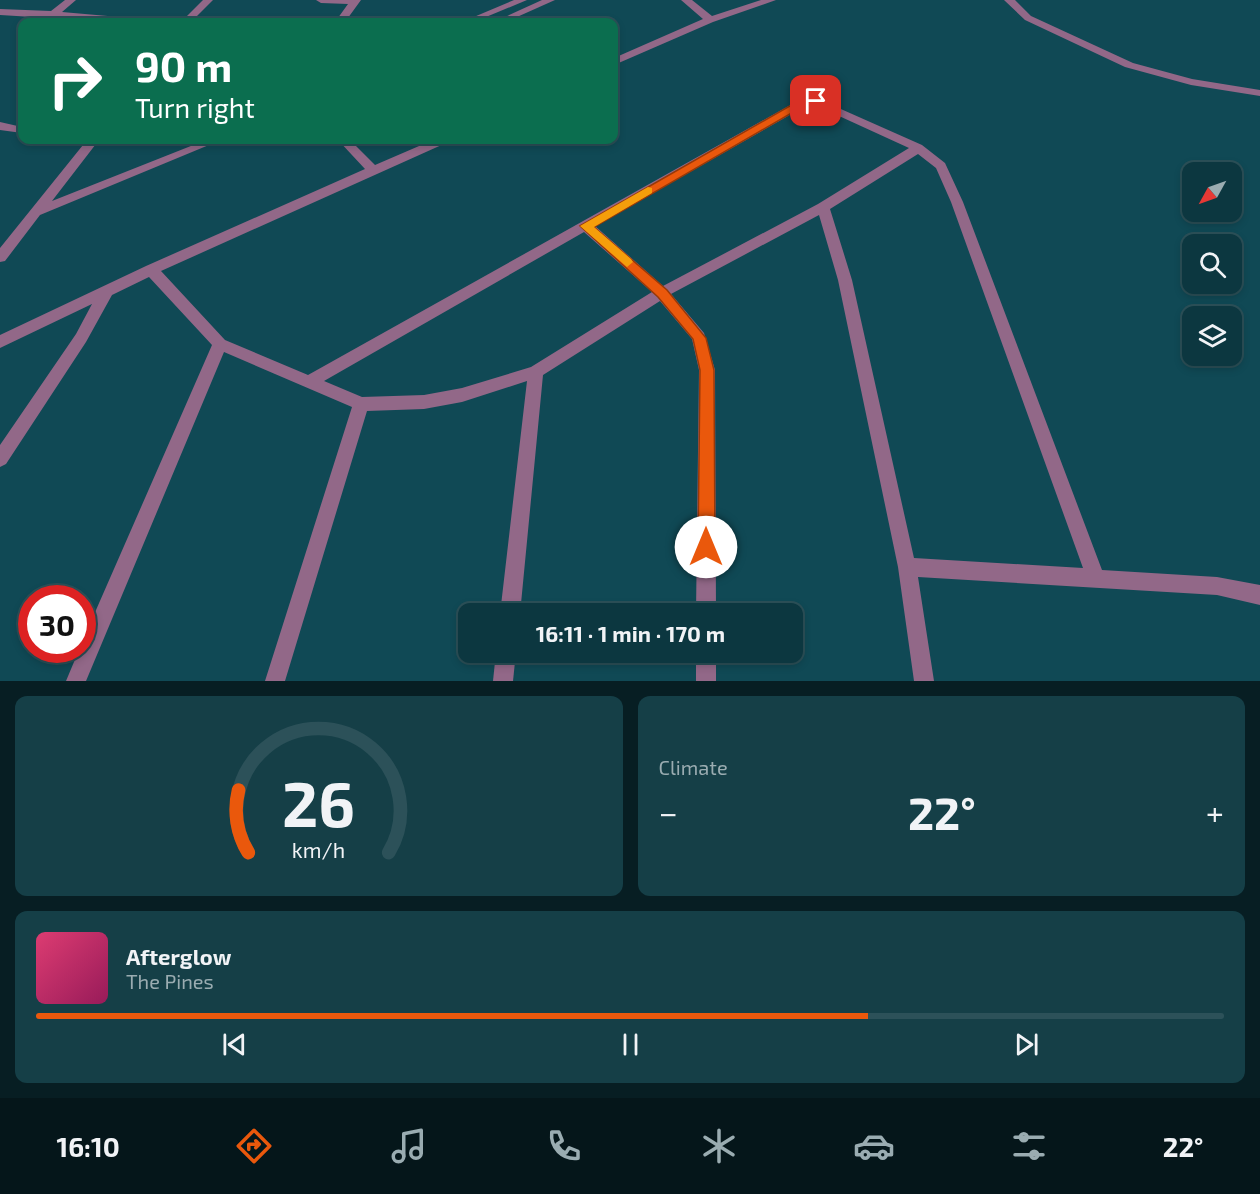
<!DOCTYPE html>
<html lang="en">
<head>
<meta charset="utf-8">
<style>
	:root { --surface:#0c3740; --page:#153f47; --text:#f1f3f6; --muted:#9aacb1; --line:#2c5159; --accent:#ea580c }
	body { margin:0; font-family:"Exo 2",sans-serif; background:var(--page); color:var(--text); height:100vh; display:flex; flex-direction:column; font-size:22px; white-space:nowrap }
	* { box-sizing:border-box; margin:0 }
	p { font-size:20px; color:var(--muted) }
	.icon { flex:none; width:33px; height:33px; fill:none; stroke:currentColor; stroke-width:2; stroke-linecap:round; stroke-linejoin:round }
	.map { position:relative; height:681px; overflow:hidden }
	.side { display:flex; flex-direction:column; gap:15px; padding:15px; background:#071e23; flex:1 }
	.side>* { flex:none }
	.guide { position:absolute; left:18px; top:18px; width:600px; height:126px; border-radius:12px; box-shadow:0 3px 9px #0003,0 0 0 2px var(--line); background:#0b6e4f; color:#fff; overflow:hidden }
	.needle { width:39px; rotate:230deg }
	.fabs { position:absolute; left:1182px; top:162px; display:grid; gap:12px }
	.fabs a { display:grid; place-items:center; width:60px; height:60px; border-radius:12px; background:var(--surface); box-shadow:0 3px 9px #0003,0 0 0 2px var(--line); font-size:30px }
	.speed { position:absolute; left:18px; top:585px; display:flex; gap:12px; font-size:30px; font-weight:700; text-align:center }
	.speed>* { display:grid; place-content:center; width:78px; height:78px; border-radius:50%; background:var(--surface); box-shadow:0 3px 9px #0003,0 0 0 2px var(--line); line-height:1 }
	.speed .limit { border:9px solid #d22; background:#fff; color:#111 }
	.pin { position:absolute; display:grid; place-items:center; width:51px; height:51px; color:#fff; margin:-26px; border-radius:12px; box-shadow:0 3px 9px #0006 }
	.me { position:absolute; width:66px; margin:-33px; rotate:0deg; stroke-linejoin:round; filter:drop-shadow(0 0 4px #0008) }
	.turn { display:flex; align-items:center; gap:21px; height:126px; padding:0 18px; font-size:27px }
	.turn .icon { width:78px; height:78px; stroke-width:2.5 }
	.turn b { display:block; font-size:42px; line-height:51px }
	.big { font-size:45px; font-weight:700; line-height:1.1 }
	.side .widget { flex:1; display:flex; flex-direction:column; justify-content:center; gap:9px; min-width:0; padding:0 21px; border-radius:12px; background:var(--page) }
	.side .dial { align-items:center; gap:0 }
	.dial svg { height:156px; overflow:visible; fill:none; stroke:var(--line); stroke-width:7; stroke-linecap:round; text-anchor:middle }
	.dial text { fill:var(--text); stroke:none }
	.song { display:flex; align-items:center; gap:18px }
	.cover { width:72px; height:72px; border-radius:9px; background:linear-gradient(135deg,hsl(340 70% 55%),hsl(330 70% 35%)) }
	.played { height:6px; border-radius:3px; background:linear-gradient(90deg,var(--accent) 70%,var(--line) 70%) }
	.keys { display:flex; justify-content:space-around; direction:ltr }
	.heat { display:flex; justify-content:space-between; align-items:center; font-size:33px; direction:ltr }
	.side .tiles { flex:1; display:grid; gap:15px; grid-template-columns:1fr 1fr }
	.widget:last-child { grid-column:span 2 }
	.trip { position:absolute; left:458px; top:603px; width:345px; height:60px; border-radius:12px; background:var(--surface); box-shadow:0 3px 9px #0003,0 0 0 2px var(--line); font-weight:700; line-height:60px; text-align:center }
	.dock { display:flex; height:96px; justify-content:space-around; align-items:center; background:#05161a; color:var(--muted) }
	.dock .icon { width:42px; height:42px }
	.dock .on { color:var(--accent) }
	.dock b { font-size:27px; color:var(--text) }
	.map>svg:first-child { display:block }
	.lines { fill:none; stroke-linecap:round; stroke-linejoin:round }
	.minor { fill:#926888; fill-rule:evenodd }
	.route { fill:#ea580c; stroke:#983908; stroke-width:1.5 }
	.slow { fill:#f59e0b }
</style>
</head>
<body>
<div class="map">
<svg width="1260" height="681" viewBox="0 0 1260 681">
	<rect width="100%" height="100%" fill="#104955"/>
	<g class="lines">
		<g class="minor">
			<path d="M65 0H76L62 12 142 19 147 22H115L0 15V9L51 11Z"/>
			<path d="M203 0H213L191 22H181Z"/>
			<path d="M316 0H361L345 22H335L348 4 321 3Z"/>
			<path d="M514 0H527L474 22H462Z"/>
			<path d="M542 0H555L506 22H494Z"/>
			<path d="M681 0H692L712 16 761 0H776L713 22 614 65V58L703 19Z"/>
			<path d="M1004 0H1015L1031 16 1133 63 1192 79 1260 90V96L1191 85 1125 67 1025 20Z"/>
			<path d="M816 98 922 145 945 163 963 202 1102 570 1217 577 1260 585V605L1217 595 918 577 934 681H914L898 567 838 280 819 215 671 294 704 333 715 370 716 614H696L699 370 692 339 660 301 543 375 520 614H500L527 381 462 402 424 409 367 411 285 681H265L352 407 224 352 86 681H66L79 650H82V642L212 345 149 277 112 295 86 342 6 464 0 467V445L76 334 92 304 0 348V335L146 266 365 169 338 140H350L375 165 433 140H448L446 143 161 271 225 340 308 375 794 103ZM815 105 909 148 818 204 663 286 595 226 802 108ZM918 154 936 168 951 202 1083 568 914 558 852 280 830 209ZM584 232 652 292 531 367 462 388 424 395 362 397 324 381Z"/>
			<path d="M0 122 22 127V133L0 130Z"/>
			<path d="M87 140H99L52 201 206 140H221L40 215 5 261 0 262V248Z"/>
			<path d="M496 652H516L513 681H493Z"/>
			<rect x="696" y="652" width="20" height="29"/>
		</g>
	</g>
	<path class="route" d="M816 98 819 99V103L802 107 594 227 667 290 706 338 714 370 715 547 712 553 706 555 700 553 698 547 700 370 693 339 658 297 580 226 795 103Z"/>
	<path class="slow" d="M648 187 652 188V193L594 227 631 259 633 262 627 267 580 226Z"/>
</svg>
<div class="fabs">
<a><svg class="needle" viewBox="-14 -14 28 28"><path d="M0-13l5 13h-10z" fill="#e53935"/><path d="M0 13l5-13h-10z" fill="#9aacb1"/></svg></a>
<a><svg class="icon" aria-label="search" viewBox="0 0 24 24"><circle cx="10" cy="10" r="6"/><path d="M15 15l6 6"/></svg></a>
<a><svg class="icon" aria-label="layers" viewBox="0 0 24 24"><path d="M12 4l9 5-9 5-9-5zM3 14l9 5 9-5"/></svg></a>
</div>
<div class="speed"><div class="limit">30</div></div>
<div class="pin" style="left:816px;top:101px;background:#d93025"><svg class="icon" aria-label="arrive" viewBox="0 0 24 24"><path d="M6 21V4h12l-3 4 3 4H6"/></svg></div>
<svg class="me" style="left:706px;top:547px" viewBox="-20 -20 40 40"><circle r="19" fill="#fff"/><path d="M0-13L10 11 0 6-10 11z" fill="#ea580c"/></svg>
<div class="trip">16:11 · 1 min · 170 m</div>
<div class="guide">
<div class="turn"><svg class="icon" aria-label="right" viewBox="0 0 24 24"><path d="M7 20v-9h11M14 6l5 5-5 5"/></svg><div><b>90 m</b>Turn right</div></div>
</div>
</div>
<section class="side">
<div class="tiles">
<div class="widget dial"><svg viewBox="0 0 100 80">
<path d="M14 69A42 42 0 1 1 86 69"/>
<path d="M14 69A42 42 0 0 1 9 37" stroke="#ea580c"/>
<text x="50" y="56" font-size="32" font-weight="700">26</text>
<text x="50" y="72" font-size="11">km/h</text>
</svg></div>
<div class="widget"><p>Climate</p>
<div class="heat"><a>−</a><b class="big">22°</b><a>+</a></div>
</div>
<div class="widget">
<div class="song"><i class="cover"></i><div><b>Afterglow</b><p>The Pines</p></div></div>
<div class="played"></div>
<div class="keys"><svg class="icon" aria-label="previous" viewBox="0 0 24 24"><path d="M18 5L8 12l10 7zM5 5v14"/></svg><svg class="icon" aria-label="pause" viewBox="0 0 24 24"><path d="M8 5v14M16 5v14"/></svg><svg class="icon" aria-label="next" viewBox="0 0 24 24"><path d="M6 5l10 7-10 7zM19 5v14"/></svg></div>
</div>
</div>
</section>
<nav class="dock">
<b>16:10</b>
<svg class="icon on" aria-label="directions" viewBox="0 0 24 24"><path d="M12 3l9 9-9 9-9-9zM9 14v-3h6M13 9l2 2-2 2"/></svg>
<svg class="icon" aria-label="music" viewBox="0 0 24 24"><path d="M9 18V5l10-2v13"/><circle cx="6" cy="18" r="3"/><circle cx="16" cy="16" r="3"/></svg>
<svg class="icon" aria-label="phone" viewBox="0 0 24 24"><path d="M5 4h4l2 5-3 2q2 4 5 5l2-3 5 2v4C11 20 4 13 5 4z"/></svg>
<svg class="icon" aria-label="climate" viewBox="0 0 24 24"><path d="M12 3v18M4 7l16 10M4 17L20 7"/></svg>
<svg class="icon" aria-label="car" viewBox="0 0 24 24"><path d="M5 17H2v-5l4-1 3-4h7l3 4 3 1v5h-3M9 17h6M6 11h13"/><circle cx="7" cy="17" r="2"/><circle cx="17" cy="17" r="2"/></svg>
<svg class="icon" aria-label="filters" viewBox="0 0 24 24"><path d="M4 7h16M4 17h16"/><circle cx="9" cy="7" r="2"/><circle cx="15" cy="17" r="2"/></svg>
<b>22°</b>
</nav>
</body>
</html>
